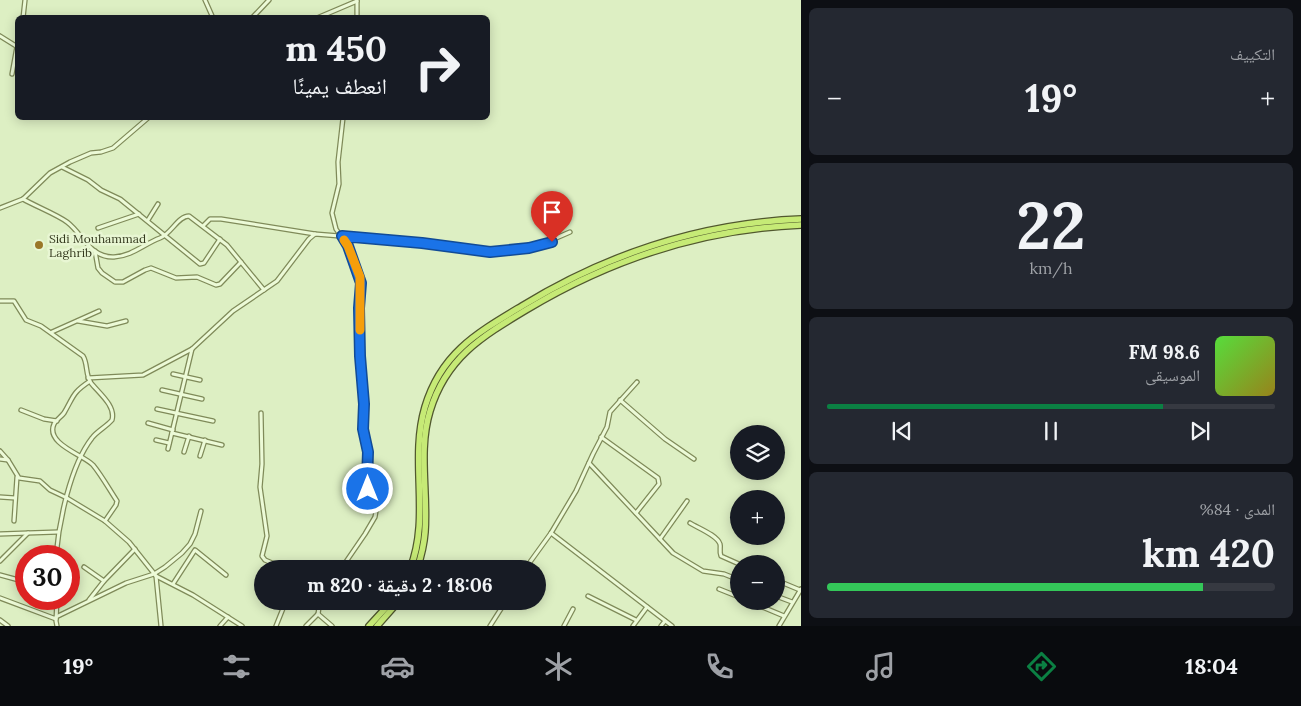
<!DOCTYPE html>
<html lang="ar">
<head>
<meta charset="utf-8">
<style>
	:root { --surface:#171b24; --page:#242831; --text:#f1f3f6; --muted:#9ea1a6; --line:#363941; --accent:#0b8043 }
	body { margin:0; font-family:Lora,"Noto Naskh Arabic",serif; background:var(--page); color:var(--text); direction:rtl; height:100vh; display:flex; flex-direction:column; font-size:19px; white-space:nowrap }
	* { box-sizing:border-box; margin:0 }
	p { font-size:16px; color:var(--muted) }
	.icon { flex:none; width:28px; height:28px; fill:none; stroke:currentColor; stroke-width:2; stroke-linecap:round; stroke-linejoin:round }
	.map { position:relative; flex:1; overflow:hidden; direction:ltr }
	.drawer { display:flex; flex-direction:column; gap:8px; padding:8px; background:#0d0f14; width:500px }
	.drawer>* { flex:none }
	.hud { position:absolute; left:15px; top:15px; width:475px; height:105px; border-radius:8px; box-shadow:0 2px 12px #0003; direction:rtl; background:#171b24; color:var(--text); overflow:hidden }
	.fabs { position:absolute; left:730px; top:425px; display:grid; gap:10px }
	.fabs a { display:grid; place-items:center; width:55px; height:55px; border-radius:50%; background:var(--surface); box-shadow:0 2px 12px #0003; font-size:25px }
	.speed { position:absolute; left:15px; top:545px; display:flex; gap:10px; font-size:25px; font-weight:700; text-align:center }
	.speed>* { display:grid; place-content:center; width:65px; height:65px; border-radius:50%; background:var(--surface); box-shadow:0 2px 12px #0003; line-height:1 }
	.speed .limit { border:8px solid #d22; background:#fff; color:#111 }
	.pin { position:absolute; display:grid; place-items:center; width:42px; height:42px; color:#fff; margin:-51px -21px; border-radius:50% 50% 50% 0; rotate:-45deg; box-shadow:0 0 5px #0007 }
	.pin .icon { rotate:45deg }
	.me { position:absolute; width:55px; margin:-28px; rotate:0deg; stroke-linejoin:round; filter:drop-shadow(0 0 4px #0008) }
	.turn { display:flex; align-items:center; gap:18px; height:105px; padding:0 20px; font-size:22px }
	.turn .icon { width:65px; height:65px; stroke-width:2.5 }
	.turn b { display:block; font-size:35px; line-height:42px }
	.big { font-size:38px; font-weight:700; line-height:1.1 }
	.drawer .tile { flex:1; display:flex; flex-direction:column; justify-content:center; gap:8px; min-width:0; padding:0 18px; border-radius:8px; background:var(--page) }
	.drawer .dial { align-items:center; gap:0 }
	.dial b { font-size:65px; line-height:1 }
	.song { display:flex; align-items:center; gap:15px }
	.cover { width:60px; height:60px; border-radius:8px; background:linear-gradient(135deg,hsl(110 70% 55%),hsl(50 70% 35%)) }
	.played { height:5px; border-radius:2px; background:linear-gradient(90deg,var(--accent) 75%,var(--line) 75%) }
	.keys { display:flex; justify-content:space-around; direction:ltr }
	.heat { display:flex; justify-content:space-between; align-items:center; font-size:28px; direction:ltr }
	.charge { height:8px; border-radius:4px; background:linear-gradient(90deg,#34c759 84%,var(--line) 0) }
	.trip { position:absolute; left:254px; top:560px; width:292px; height:50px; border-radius:25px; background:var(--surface); box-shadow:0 2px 12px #0003; font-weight:700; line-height:50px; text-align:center; direction:rtl }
	.menu { display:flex; height:80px; justify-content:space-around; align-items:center; background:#090b0e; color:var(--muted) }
	.menu .icon { width:35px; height:35px }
	.menu .active { color:var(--accent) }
	.menu b { font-size:22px; color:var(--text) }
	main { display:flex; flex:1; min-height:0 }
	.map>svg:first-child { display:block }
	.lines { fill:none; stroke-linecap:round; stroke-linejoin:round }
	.minor-casing { stroke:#7f8a59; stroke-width:5.5 }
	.trunk-casing { stroke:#51582e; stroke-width:8 }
	.minor { stroke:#ecfad7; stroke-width:3 }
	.trunk { stroke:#c6ea76; stroke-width:5.5 }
	.route-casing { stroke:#114b97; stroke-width:12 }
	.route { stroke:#1a73e8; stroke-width:9 }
	.slow { stroke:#f59e0b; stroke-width:9 }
	.poi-dot { fill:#9a7728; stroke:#e8f6d3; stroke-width:2 }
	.labels { text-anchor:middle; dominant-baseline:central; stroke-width:5; stroke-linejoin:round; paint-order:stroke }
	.poi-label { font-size:12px; fill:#34391e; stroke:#e8f6d3; text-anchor:start }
</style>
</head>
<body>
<main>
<section class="drawer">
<div class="tile"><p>التكييف</p>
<div class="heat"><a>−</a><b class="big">19°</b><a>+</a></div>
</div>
<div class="tile dial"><b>22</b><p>km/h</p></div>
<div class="tile">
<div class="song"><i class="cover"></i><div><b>98.6 FM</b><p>الموسيقى</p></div></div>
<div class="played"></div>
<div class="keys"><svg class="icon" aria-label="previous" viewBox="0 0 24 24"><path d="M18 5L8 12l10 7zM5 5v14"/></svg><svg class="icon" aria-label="pause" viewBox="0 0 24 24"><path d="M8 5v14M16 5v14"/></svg><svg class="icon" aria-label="next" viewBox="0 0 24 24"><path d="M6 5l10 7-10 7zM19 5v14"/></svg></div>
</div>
<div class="tile"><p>المدى · 84%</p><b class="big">420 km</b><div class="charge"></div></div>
</section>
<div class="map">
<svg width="801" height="626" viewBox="0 0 801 626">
	<rect width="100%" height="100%" fill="#ddefc3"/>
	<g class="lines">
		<defs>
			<g id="minor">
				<path d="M205 0 213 18"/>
				<path d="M23 18 25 0"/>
				<path d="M252 18 269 0"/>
				<path d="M317 18 357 1"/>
				<path d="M357 18V1"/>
				<path d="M0 36 16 46"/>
				<path d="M12 74 18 41"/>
				<path d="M62 167 88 180 101 190 120 199 200 264 204 263 220 239"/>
				<path d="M23 199C35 206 56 214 67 222 83 234 90 258 114 257 132 256 144 244 160 238 171 234 178 216 189 216L227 245 264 290"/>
				<path d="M0 208 23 199 50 173 70 162 91 153 101 152 113 148 148 118"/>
				<path d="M148 220 158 204"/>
				<path d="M203 226 210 219H221L315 234"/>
				<path d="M98 228 139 214"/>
				<path d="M95 251 98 268 102 273 115 282H123L145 270 151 268 176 278 197 277 216 285 220 284 241 262"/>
				<path d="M0 301H14L26 320 41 326 83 356C88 364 85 374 91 383 99 393 116 406 112 420 106 427 97 431 92 438 70 466 59 522 56 556"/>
				<path d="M78 321 107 326 126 321"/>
				<path d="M52 332 99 311"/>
				<path d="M173 374 200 380"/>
				<path d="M88 378 143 375 192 349 233 311 277 281 309 239 315 234 401 241 490 252 540 245 570 232"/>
				<path d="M90 381C72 393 74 396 64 413 61 417 56 420 54 424 45 444 84 455 93 465 102 476 109 489 117 501L116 505 105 521"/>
				<path d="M162 390 202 399"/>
				<path d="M620 400 665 439 694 459"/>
				<path d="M157 409 213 421"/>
				<path d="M21 410 44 419 57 421"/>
				<path d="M261 413 262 464 260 487 267 536 262 556 265 560 286 569"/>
				<path d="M148 423 173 430"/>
				<path d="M172 433 222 445"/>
				<path d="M601 437 658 478 659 484 636 513"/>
				<path d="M156 440 169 443"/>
				<path d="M168 449 192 349"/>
				<path d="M0 451 8 460 19 478 40 481 50 490 67 498 105 521 129 542 156 576 161 626"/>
				<path d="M184 452 189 436"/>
				<path d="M200 456 205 440"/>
				<path d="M0 459 8 460"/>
				<path d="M589 463 673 553 703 571 724 574 739 580"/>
				<path d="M0 497 15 498"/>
				<path d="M14 521 17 477"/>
				<path d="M690 523C698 528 717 535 720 544 721 548 719 551 721 556L739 564"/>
				<path d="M551 533 672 626"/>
				<path d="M0 534 28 533"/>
				<path d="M660 539 687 501"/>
				<path d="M0 561 28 533 58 532"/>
				<path d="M84 567 104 581"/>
				<path d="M341 569 365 534 375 517 376 511 367 481 368 453 363 429 364 404 361 385 359 307 361 283 348 246 336 229 332 213 339 184 338 162 343 118"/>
				<path d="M525 569 551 533 576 491 593 454 607 427 610 412 637 382"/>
				<path d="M0 575 26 582"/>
				<path d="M156 576 193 595 242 626"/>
				<path d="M776 580 800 590"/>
				<path d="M173 584 195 550 226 575"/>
				<path d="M719 589 739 597"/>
				<path d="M588 596 636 620"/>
				<path d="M776 596 792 602"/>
				<path d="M0 598 56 619"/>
				<path d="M57 599 56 621 57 626"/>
				<path d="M89 600 104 581 135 549"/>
				<path d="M748 601 784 616"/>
				<path d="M318 614 320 601"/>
				<path d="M56 617 126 583 154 574 165 567 182 553 190 544 195 534 201 511"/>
				<path d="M0 620 8 626"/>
				<path d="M220 626 228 617"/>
				<path d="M276 626 286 601"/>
				<path d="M306 626 318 614 332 626"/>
				<path d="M490 626 506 601"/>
				<path d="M564 626 573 609"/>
				<path d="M633 626 647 607"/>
				<path d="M661 626 665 621"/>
				<path d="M779 626 801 589"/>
			</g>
			<g id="trunk">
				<path d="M410 569C431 516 409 461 425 407 441 353 477 333 522 306 607 254 701 223 801 219"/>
				<path d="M417 569C421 557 424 545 425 532 428 492 418 450 430 411 446 358 481 337 526 310 611 259 702 229 801 225"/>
				<path d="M369 626 392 601"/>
				<path d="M377 626 399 601"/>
			</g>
		</defs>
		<use href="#minor" class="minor-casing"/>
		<use href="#trunk" class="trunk-casing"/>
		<use href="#minor" class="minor"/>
		<use href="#trunk" class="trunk"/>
	</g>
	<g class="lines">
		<defs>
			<path id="route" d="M368 489 367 481 368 452 363 429 364 404 360 356 359 308 361 283 348 246 342 236 422 243 490 252 529 248 552 242"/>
		</defs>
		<use href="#route" class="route-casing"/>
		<use href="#route" class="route"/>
		<path class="slow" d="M344 240 348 246 360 277V330"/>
	</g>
	<circle class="poi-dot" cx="39" cy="245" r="5"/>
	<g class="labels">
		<g class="poi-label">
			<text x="49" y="238">Sidi Mouhammad<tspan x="49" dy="14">Laghrib</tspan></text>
		</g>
	</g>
</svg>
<div class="fabs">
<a><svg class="icon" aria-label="layers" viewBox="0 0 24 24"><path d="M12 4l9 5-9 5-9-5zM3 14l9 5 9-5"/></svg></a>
<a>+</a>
<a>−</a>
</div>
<div class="speed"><div class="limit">30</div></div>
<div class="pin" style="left:552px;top:242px;background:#d93025"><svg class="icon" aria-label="arrive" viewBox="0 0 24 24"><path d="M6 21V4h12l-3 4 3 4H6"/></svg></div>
<svg class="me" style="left:368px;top:489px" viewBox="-20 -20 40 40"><circle r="17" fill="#1a73e8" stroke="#fff" stroke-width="3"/><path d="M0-11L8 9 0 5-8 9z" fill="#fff"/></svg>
<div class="trip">18:06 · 2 دقيقة · 820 m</div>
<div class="hud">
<div class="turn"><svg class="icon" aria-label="right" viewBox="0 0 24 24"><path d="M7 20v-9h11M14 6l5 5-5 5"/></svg><div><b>450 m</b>انعطف يمينًا</div></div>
</div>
</div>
</main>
<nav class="menu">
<b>18:04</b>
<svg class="icon active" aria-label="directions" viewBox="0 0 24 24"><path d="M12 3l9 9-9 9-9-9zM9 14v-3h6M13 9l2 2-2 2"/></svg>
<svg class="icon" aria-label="music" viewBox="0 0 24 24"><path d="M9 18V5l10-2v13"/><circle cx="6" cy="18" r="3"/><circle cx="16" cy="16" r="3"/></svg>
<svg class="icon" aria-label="phone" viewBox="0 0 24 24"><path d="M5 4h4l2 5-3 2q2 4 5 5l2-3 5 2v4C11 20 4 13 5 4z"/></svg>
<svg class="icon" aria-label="climate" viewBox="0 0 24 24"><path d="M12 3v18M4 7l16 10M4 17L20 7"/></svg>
<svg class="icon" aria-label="car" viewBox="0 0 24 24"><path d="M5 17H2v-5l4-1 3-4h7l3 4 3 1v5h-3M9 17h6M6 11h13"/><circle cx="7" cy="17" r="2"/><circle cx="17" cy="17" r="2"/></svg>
<svg class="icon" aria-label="filters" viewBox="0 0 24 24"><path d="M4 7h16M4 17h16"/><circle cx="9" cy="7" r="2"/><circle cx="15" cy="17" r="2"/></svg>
<b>19°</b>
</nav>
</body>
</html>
